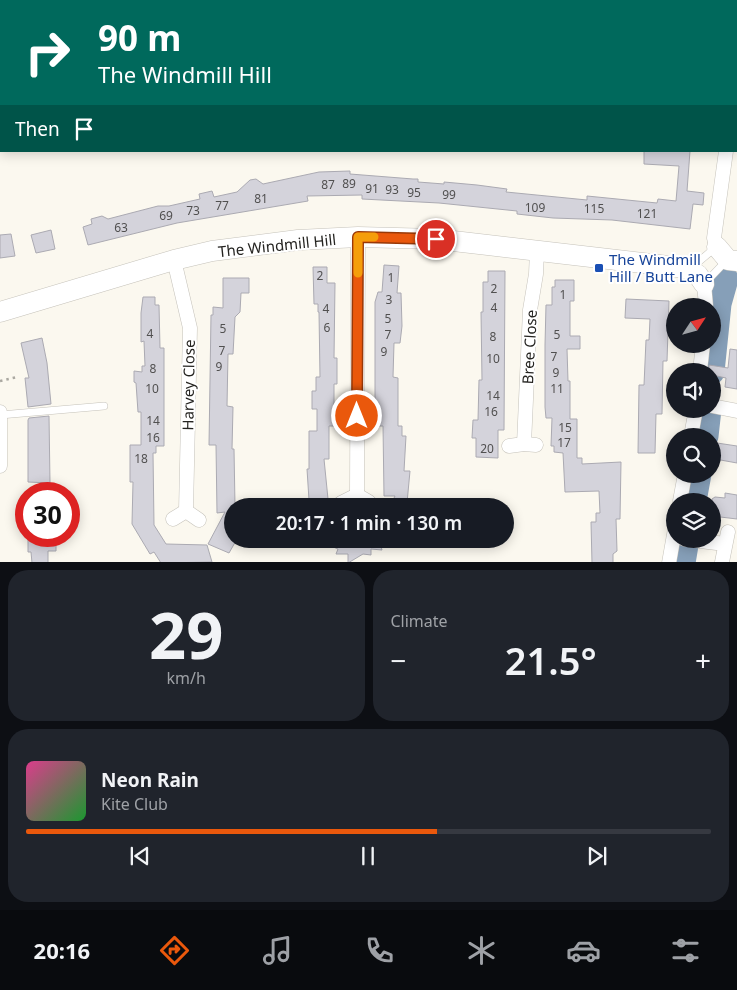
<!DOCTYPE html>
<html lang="en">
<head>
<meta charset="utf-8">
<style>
	:root { --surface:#171b24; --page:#20242c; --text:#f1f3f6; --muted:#9ea1a6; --line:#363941; --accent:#ea580c }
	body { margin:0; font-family:"Noto Sans",sans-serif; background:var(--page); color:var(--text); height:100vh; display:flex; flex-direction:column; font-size:19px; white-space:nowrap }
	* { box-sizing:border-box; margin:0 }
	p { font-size:16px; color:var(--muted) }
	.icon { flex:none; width:28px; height:28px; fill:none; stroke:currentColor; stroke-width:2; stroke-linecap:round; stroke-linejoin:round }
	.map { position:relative; height:562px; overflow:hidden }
	.side { display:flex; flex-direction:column; gap:8px; padding:8px; background:#0d0f14; flex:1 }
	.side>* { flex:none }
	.guide { position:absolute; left:0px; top:0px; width:738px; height:152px; box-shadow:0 2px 12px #0003; background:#00695c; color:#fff; overflow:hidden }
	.needle { width:32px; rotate:54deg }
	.buttons { position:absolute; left:666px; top:298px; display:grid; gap:10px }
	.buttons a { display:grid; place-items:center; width:55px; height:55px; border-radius:50%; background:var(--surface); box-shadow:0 2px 12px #0003; font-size:25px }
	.speed { position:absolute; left:15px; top:482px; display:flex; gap:10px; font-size:25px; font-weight:700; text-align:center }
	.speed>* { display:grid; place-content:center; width:65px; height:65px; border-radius:50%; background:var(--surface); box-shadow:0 2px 12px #0003; line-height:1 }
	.speed .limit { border:8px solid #d22; background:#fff; color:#111 }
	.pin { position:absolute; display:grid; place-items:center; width:42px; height:42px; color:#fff; margin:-21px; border:2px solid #fff; border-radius:50%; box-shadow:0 1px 5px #0007 }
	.me { position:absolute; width:55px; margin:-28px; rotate:0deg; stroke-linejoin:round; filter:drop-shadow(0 0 4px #0008) }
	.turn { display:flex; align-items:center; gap:18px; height:105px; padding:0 15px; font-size:22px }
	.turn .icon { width:65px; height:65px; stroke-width:2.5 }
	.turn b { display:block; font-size:35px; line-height:42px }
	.then { display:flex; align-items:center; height:48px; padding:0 15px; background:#0003; gap:10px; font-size:19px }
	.big { font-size:38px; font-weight:600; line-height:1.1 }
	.side .widget { flex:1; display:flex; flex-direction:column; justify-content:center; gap:8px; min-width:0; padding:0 18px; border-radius:20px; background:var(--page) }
	.side .dial { align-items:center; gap:0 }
	.dial b { font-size:65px; line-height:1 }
	.song { display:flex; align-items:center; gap:15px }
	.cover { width:60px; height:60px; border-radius:8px; background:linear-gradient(135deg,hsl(330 70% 55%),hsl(130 70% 35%)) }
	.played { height:5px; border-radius:2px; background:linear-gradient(90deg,var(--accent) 60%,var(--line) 60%) }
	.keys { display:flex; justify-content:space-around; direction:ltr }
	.heat { display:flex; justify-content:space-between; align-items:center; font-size:28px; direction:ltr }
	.side .tiles { flex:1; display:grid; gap:8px; grid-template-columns:1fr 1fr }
	.widget:last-child { grid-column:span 2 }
	.trip { position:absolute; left:224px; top:498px; width:290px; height:50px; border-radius:25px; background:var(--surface); box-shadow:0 2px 12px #0003; font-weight:600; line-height:50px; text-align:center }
	.tab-bar { display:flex; height:80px; justify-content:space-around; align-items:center; background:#090b0e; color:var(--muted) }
	.tab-bar .icon { width:35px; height:35px }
	.tab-bar .current { color:var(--accent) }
	.tab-bar b { font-size:22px; color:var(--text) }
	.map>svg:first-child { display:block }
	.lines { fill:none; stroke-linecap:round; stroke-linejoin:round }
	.river { stroke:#869fb8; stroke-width:25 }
	.building { fill:#d4d3db; stroke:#abaab2 }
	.lane-casing { stroke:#c5c2ba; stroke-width:8 }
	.street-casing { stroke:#c5c2ba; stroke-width:15 }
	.secondary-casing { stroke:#c5c2ba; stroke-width:21 }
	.path { stroke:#aaa8a1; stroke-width:2.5; stroke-dasharray:2.5 4; stroke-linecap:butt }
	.lane { stroke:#fff; stroke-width:7 }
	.street { stroke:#fff; stroke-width:14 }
	.secondary { stroke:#fff; stroke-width:20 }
	.route-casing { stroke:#983908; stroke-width:12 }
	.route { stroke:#ea580c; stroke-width:9 }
	.slow { stroke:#f59e0b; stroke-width:9 }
	.transit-dot { fill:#1a4fb4; stroke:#fff; stroke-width:2 }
	.labels { text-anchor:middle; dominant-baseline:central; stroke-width:4; stroke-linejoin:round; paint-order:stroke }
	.number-label { font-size:12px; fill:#515050 }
	.street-label { font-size:15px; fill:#252421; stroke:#fff }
	.transit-label { font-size:15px; fill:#164399; stroke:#fff; text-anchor:start }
</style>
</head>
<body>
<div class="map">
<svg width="737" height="563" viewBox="0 0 737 563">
	<rect width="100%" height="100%" fill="#fbf8ef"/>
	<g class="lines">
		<g class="river">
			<path d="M712 372 719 304 726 279"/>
			<path d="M706 436 709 409"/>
			<path d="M694 501 699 474"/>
			<path d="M683 563 687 539"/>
		</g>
	</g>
	<g class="building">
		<path d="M644 151H690L687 191 704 193 703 205 693 204 690 229 612 220 553 218 517 214V211L439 203 362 199V195L307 196 308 201 177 223 88 245 83 227 92 224 91 219 102 216 108 219 158 206H169L200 199 199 194 212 191 214 197 237 192 250 180 256 179 263 184 319 172 350 171V174L413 179H418V182L444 184V182L477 185 507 189 506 192 587 200V196L657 203 658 199 676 201 679 166 644 164Z"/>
		<path d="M51 230 55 249 36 253 31 235Z"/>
		<path d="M11 234 15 256 0 258V235Z"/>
		<path d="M384 265 399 266 397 293H401L402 326 400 343H394L393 377 398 378V426H402V436H406L404 471H410L407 503 393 500 395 496H384L383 426H375V302L378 292H382Z"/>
		<path d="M313 267H327V283H335L334 358H337V384H334V426H329V459H324L328 499 309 500 307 469H309V431H317V409H312V391H316V377H320L319 312H318V304H314Z"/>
		<path d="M488 271H505L504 430H498V458L476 457V438H472L473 420H478L479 380H482L481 312H483V282H488Z"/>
		<path d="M223 278H249V293H241L240 312 235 317 233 354H228L227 406 233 407 232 449H234L235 506H232V539H237L229 553 208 544 225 512 217 513 216 445H209L211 315H213V307L223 308Z"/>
		<path d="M555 280H574V301H570V336H580V349H567L568 381H570V419H577V458H582V464L621 462 620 519H616L617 551 613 554V563H592L591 522H596V513H600L599 491 565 492 563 453 554 452V446H551L552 418H546L545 407V345L546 305H552V287H555Z"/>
		<path d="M143 297H155V305H159L160 348H164V446H156V453H153L154 525 166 544 207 545 212 562 161 563 154 552 150 554 132 524 133 482H130V445H141V412H138L136 383 134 382V371L142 372V366H145L144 341 141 342V313Z"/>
		<path d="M626 299 669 301 667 361H663L662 414H656L655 453H638L639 385H644L646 340H649L650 319 625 318Z"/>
		<path d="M42 338 47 363 51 404 28 407 25 378H29L21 343Z"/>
		<path d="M730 349 737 350V389L725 387 726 378 712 375V371H709V365L728 368Z"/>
		<path d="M49 416 50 483 28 482V420L29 418Z"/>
		<path d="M717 443 737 446V463L715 459Z"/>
		<path d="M725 493 737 495V519L712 516V499L715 497 725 498Z"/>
		<path d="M28 536H56V551H48V563H32L31 552H28Z"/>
		<path d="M314 539H379L382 550 371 549V555L363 554 348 563V554H336L338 549Z"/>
	</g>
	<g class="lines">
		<defs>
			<g id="lane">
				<path d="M690 269 716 247"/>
				<path d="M705 283 727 260"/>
				<path d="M0 415 104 406"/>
			</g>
			<g id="street">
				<path d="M736 2 737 0"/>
				<path d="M717 247 714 238 726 151"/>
				<path d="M174 260 190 328 186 511"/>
				<path d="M704 284 706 306"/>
				<path d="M700 371 703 344"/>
				<path d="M712 406 737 411"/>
				<path d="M0 412V466"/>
				<path d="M691 436 696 409"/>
				<path d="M524 444 530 310 536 274 537 251"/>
				<path d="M509 446 524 444 536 445"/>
				<path d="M357 495 358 237"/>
				<path d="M680 501 685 474"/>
				<path d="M341 503 357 495 369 502"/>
				<path d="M173 519 186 511 199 520"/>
				<path d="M684 539 725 544"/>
				<path d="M722 562 728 532"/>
				<path d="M669 563 675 529"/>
			</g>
			<g id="secondary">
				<path d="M717 247 728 260 737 261"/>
				<path d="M0 312 174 260 212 251 298 240 358 237 436 239 686 268 698 275 704 284"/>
			</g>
		</defs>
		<use href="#lane" class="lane-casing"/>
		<use href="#street" class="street-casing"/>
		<use href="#secondary" class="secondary-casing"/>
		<path class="path" d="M0 381 17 377"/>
		<use href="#lane" class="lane"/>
		<use href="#street" class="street"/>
		<use href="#secondary" class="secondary"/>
	</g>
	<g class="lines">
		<defs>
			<path id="route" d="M357 416 358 237 436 239"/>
		</defs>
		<use href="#route" class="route-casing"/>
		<use href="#route" class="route"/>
		<path class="slow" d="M358 273V237H374"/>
	</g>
	<rect class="transit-dot" x="594" y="263" width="10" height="10" rx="2.5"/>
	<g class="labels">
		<g class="number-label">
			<text x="349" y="183">89</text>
			<text x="328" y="184">87</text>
			<text x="372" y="188">91</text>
			<text x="392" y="189">93</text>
			<text x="414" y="192">95</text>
			<text x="449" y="194">99</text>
			<text x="261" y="198">81</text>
			<text x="222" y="205">77</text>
			<text x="535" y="207">109</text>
			<text x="594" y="208">115</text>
			<text x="193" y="210">73</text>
			<text x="647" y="213">121</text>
			<text x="166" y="215">69</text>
			<text x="121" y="227">63</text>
			<text x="320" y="275">2</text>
			<text x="391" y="277">1</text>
			<text x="494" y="288">2</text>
			<text x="563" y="294">1</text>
			<text x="389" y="299">3</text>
			<text x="494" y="307">4</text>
			<text x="326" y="308">4</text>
			<text x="388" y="318">5</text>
			<text x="327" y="327">6</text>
			<text x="223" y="328">5</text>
			<text x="150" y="333">4</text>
			<text x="388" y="334">7</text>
			<text x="557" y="334">5</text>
			<text x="493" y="336">8</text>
			<text x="222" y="350">7</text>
			<text x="384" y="351">9</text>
			<text x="554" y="356">7</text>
			<text x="493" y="358">10</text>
			<text x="219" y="366">9</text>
			<text x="153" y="368">8</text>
			<text x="556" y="372">9</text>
			<text x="152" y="388">10</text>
			<text x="557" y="388">11</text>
			<text x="493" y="395">14</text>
			<text x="491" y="411">16</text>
			<text x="153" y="420">14</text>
			<text x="565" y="427">15</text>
			<text x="153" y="437">16</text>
			<text x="564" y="442">17</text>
			<text x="487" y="448">20</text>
			<text x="141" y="458">18</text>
		</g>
		<g class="street-label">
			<text transform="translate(277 245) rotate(-6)">The Windmill Hill</text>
			<text transform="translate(529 347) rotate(-87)">Bree Close</text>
			<text transform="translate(188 385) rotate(-89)">Harvey Close</text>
		</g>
		<g class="transit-label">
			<text x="609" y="259">The Windmill<tspan x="609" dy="17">Hill / Butt Lane</tspan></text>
		</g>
	</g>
</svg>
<div class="buttons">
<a><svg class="needle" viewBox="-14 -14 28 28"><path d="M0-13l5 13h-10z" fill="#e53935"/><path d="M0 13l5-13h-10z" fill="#9ea1a6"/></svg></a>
<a><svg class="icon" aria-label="sound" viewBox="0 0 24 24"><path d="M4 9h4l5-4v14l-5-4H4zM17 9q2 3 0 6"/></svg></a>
<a><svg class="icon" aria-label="search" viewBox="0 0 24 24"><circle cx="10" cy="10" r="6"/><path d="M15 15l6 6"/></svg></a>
<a><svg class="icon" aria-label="layers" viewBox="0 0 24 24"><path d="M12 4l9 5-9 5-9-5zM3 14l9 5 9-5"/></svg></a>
</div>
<div class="speed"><div class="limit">30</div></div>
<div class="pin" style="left:436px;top:239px;background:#d93025"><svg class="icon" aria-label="arrive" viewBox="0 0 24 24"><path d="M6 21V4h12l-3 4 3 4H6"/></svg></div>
<svg class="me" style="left:357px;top:416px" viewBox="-20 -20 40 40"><circle r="17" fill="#ea580c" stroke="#fff" stroke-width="3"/><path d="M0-11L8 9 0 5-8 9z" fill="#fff"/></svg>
<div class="trip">20:17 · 1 min · 130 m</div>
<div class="guide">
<div class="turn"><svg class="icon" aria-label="right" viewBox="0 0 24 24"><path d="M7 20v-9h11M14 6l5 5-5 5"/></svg><div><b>90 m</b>The Windmill Hill</div></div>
<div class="then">Then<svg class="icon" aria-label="arrive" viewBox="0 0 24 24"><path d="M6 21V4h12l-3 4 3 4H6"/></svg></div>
</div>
</div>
<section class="side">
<div class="tiles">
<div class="widget dial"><b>29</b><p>km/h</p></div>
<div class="widget"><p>Climate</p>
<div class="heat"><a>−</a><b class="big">21.5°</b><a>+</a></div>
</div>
<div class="widget">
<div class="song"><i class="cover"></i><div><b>Neon Rain</b><p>Kite Club</p></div></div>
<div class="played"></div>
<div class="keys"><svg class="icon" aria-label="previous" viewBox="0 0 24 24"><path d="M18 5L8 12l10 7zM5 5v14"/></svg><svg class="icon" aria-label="pause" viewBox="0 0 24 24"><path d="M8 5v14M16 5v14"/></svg><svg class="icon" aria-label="next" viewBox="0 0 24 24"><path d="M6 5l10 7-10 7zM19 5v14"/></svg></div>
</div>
</div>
</section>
<nav class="tab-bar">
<b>20:16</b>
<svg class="icon current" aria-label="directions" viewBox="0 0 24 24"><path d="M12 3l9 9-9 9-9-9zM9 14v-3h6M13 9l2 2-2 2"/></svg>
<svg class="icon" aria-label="music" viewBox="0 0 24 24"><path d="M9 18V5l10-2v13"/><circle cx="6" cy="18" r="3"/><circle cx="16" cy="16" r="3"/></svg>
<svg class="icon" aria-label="phone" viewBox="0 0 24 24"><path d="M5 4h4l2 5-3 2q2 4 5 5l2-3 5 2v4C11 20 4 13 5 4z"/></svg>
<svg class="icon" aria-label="climate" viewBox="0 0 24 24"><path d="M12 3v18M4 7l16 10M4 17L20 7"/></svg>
<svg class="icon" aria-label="car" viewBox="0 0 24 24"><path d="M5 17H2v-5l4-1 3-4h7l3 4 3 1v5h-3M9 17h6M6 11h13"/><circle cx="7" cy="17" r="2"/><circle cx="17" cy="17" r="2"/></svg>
<svg class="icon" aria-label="filters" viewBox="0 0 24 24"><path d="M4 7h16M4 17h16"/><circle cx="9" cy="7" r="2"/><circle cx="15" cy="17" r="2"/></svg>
</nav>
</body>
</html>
